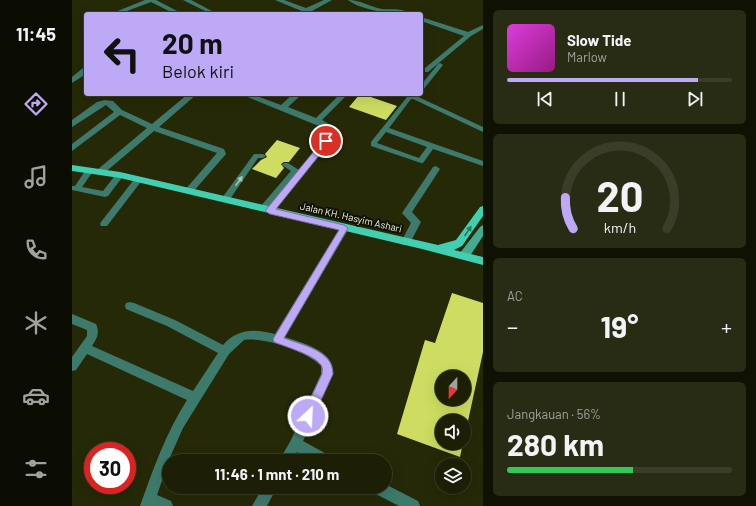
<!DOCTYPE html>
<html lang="id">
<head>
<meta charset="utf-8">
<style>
	:root { --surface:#1c1f06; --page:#292c14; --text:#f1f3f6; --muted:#a0a29b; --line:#3a3d28; --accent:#bda9f5 }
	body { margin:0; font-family:Barlow,sans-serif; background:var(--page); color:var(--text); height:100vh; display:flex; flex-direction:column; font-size:15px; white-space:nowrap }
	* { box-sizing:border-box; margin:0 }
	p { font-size:13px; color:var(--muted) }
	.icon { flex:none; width:22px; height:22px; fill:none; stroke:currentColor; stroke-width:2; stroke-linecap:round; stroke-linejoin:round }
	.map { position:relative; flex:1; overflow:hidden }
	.details { display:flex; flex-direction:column; gap:10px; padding:10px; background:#0f1103; width:273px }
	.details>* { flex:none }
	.banner { position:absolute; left:12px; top:12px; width:339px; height:84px; border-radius:4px; box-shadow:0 4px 16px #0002,0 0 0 1px var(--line); background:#bda9f5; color:#111; overflow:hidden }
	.needle { width:26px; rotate:201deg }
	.buttons { position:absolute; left:363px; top:370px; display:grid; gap:8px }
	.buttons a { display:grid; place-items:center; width:36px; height:36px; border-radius:50%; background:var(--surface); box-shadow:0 4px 16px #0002,0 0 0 1px var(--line); font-size:20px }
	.speed { position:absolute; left:12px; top:442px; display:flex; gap:8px; font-size:20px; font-weight:700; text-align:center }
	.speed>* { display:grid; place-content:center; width:52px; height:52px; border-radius:50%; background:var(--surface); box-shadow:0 4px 16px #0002,0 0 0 1px var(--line); line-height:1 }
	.speed .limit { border:6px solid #d22; background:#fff; color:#111 }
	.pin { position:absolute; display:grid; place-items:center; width:34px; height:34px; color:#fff; margin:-17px; border:2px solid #fff; border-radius:50%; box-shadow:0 1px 4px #0007 }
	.me { position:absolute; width:44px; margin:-22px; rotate:25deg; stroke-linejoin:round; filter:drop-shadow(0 0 3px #0008) }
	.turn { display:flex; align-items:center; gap:14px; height:84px; padding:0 12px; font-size:18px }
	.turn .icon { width:52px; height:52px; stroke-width:2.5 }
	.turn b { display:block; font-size:28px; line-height:34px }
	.big { font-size:30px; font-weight:700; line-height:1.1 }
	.details .widget { flex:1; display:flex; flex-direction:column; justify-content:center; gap:6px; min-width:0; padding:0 14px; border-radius:6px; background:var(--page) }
	.details .dial { align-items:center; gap:0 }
	.dial svg { height:104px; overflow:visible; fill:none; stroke:var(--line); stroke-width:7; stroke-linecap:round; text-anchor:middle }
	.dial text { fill:var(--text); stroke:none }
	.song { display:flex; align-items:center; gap:12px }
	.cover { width:48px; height:48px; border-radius:6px; background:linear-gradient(135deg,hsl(300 70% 55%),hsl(310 70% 35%)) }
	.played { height:4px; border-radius:2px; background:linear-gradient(90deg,var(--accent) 85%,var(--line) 85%) }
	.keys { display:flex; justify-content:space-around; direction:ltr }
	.heat { display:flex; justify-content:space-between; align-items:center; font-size:22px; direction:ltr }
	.charge { height:6px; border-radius:3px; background:linear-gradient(90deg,#34c759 56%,var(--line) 0) }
	.trip { position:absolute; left:90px; top:454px; width:230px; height:40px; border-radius:20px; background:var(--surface); box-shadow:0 4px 16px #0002,0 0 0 1px var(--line); font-weight:700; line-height:40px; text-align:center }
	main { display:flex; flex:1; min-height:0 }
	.dock { display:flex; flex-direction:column; width:72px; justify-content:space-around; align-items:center; background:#0b0c02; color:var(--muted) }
	.dock .icon { width:28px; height:28px }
	.dock .on { color:var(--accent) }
	.dock b { font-size:18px; color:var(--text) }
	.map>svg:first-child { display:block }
	.building { fill:#cedd61; fill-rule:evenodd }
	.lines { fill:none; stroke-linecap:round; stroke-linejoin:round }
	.lane { fill:#3e7a6c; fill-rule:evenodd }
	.street { fill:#3e7a6c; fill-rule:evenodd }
	.secondary { fill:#43aa93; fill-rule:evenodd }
	.primary { fill:#41cfb1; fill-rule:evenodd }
	.oneway { fill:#a9c4b3 }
	.oneway2 { fill:#2a7a63 }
	.route { fill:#bda9f5; stroke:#7b6e9f }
	.labels { text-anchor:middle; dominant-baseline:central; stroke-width:4; stroke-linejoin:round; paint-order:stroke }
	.street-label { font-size:10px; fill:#f1f5e2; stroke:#0f1104 }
</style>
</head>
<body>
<main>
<nav class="dock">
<b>11:45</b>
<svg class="icon on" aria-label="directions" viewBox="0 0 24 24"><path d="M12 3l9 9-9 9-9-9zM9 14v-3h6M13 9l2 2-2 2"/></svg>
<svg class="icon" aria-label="music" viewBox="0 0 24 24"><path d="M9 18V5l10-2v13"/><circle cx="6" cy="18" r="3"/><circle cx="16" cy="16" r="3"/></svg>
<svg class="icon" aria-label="phone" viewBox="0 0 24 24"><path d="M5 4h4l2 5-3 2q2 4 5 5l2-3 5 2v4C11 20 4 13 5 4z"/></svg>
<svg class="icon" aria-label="climate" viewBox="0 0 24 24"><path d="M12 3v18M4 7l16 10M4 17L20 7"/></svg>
<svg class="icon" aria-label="car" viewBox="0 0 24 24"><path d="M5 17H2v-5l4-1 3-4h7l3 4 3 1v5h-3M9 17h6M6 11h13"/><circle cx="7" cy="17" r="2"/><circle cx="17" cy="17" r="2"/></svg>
<svg class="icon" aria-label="filters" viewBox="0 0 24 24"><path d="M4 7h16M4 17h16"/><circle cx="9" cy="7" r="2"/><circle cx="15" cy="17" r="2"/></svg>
</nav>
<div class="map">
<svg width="411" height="506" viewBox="0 0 411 506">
	<rect width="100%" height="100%" fill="#252908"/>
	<g class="building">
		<path d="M288 94H290L325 106 314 120 277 107Z"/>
		<path d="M205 140 228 148 217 162H212L209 164 212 168 204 178 180 169 189 160 195 157 193 154Z"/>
		<path d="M380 293 411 303V352L396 421H370V443H391L388 457 325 434 353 340 363 343ZM370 377H392V399H370Z"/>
	</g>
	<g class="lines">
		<g class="lane">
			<path d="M368 63 371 65 351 90 349 91V85L366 64Z"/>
			<path d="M342 95 411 127V132L341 99H339L317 128 411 161V166L361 149 351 163H349L299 146V142L335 97ZM314 132 355 147 347 158 305 143Z"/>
			<path d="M182 154H191L194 156 191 158H186L156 202H150L149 200 150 198Z"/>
			<path d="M212 163H216L227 170 194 211H188L187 209 188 207 219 171 210 165Z"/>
			<path d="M15 168H21L22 170 10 187 31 191 45 173H51L52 175 36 196 33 197 0 190V186H3Z"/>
			<path d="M64 177H70L71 179 35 226H29L28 224 29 222Z"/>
		</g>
		<g class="street">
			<path d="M73 0H84L111 14H103L79 2 47 14H38Z"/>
			<path d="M111 0H119L140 11 135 12Z"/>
			<path d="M203 0H212L234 8 252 0H260L240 11 246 14 232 12Z"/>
			<path d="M276 0C289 0 298 7 310 9 320 10 330 7 338 14 321 14 290 11 276 0Z"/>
			<path d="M349 17 396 32 411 25V29L399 36 356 72H353V68L392 36 349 21Z"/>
			<path d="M11 68H14V74L0 83V77Z"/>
			<path d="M116 94H125L87 127 152 149 154 154 120 193H114L112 191 145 153 82 131 31 174H25L24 172 25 170 75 128 48 115 0 151V144L42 112 34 105 0 127V120L25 102 33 100 41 101 50 110 80 124Z"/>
			<path d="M168 94H179L209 105 221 94H230L216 107 244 118 268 94H276L250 120 268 130 201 213H195L193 211 195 209 259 131Z"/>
			<path d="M364 166 368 169 340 212 349 222 337 245H331L329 242 339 223 330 213 361 167Z"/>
			<path d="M272 224 277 228 213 337C230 343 264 351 261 374L231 441 260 457 261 461H242L225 452 220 461H207L219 440 249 374V366C235 351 193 337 172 340L157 354 111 428 99 455 85 495 99 501 101 506H68C81 469 94 433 115 400L15 354 4 370 0 371V357L15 336V330L0 324V314L24 324C28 333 25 338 20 346L121 391 146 353 95 326 54 309 53 306 54 303 58 302 62 303 103 320 151 345C166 328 183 329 203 334L269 226Z"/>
			<path d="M313 484 346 501 348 506H327L300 492 298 487H313Z"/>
			<path d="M191 487H205L195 506H180Z"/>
		</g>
		<path class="secondary" d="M411 225V236L396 259H388L387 256 388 253 408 227Z"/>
		<path class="primary" d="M0 165 48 172 366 245 384 240 408 207 411 206V216L390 246 382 250 411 257V265L350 249 48 178 0 171Z"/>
	</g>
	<defs><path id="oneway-solid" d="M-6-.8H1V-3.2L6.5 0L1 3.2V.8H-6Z"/></defs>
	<use class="oneway" href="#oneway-solid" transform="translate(167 181) rotate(-55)"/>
	<use class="oneway2" href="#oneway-solid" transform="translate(396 231) rotate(-56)"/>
	<path class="route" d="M254 138 257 139V143L204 209 272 225 276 228 212 338C230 345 261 350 261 374L240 420 236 421 232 420 230 416 250 374C250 370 251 368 249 365 242 355 214 347 202 342L201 339 267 230 198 214 193 211 252 139Z"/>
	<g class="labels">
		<g class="street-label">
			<text transform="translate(279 217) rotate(13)">Jalan KH. Hasyim Ashari</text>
		</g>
	</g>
</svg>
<div class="buttons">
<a><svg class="needle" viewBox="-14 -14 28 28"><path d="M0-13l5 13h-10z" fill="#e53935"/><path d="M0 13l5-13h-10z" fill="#a0a29b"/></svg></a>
<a><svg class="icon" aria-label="sound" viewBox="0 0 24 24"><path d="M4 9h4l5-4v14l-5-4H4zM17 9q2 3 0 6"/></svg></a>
<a><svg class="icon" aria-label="layers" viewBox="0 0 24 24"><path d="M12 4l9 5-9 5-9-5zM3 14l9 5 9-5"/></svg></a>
</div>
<div class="speed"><div class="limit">30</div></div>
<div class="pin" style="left:254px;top:141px;background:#d93025"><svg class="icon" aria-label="arrive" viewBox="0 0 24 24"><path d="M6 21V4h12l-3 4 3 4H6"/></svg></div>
<svg class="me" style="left:236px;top:416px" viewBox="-20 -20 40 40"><circle r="17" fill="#bda9f5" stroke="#fff" stroke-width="3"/><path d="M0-11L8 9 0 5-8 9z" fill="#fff"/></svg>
<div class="trip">11:46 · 1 mnt · 210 m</div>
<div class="banner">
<div class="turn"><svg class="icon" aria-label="left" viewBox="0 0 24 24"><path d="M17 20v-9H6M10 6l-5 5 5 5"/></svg><div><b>20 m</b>Belok kiri</div></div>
</div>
</div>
<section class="details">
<div class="widget">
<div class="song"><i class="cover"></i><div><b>Slow Tide</b><p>Marlow</p></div></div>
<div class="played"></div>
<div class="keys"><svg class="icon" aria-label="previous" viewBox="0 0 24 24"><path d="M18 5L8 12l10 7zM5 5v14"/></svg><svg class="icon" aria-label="pause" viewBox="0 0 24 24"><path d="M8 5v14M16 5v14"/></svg><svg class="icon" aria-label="next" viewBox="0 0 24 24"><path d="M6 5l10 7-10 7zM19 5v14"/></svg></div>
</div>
<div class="widget dial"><svg viewBox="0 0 100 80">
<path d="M14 69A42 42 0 1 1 86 69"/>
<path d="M14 69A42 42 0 0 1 8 45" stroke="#bda9f5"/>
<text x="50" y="56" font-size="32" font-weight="700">20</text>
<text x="50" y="72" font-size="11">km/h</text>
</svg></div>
<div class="widget"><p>AC</p>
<div class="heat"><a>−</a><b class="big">19°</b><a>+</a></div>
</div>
<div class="widget"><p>Jangkauan · 56%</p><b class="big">280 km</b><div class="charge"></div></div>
</section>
</main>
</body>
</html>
